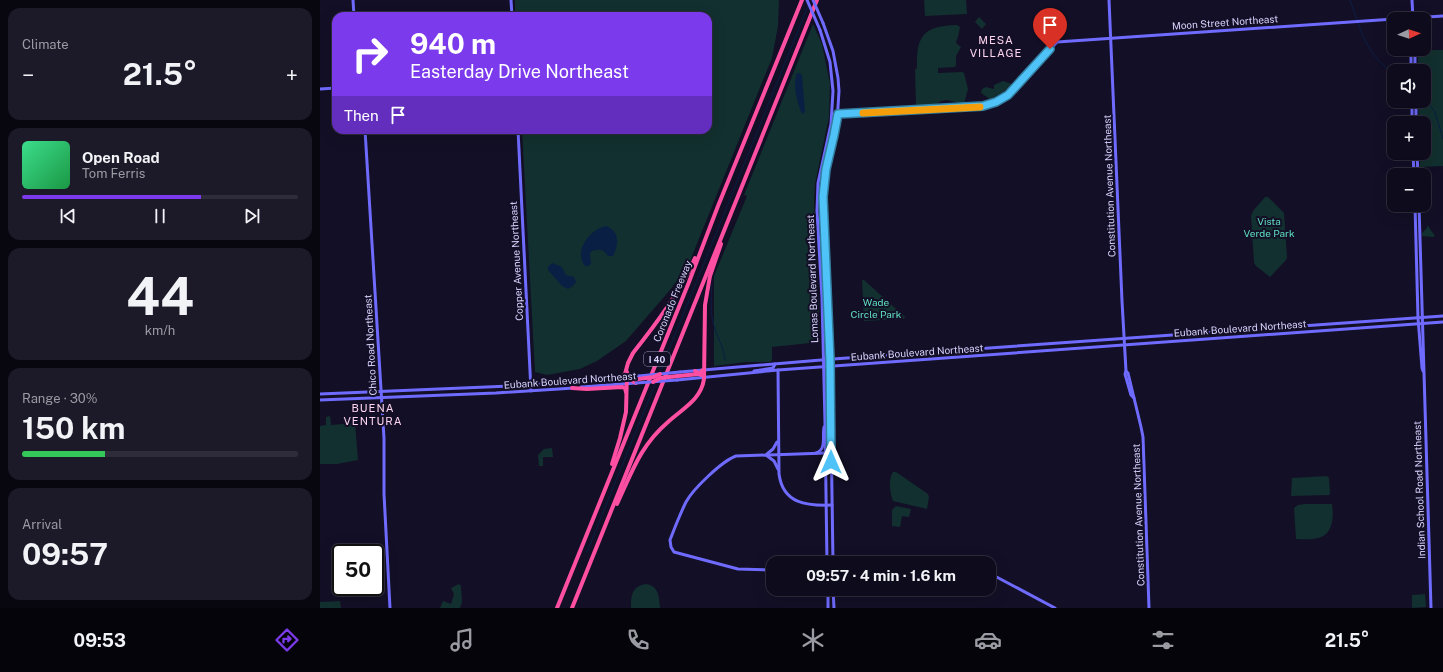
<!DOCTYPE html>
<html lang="en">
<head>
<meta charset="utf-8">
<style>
	:root { --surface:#0e0b1c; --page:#1c1929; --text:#f1f3f6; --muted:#9b9ba3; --line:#2e2b3b; --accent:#7c3aed }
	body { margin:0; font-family:"Public Sans",sans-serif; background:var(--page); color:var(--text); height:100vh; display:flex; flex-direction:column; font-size:15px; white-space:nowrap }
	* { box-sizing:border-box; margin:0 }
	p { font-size:13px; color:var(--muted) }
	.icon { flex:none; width:22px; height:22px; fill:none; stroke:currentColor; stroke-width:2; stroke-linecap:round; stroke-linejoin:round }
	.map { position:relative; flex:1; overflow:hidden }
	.side { display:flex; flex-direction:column; gap:8px; padding:8px; background:#08060f; width:320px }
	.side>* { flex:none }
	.guide { position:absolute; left:12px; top:12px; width:380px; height:122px; border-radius:12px; box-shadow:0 4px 16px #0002,0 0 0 1px var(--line); background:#7c3aed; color:#fff; overflow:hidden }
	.needle { width:26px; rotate:87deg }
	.controls { position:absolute; left:1067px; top:12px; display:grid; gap:8px }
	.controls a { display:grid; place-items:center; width:44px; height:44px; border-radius:8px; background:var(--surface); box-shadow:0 4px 16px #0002,0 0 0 1px var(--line); font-size:20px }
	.speed { position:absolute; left:12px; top:544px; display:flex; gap:8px; font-size:20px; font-weight:700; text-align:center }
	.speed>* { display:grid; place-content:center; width:52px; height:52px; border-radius:50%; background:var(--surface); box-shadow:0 4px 16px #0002,0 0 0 1px var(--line); line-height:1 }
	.speed .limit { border:2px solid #111; border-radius:6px; background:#fff; color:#111 }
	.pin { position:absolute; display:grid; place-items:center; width:34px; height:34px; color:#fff; margin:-41px -17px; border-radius:50% 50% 50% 0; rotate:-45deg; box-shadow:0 0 4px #0007 }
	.pin .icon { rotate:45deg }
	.me { position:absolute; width:44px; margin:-22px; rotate:0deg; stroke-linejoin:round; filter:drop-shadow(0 0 3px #0008) }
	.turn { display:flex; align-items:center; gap:14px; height:84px; padding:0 12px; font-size:18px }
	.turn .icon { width:52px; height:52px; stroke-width:2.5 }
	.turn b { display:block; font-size:28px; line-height:34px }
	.then { display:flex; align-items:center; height:38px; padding:0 12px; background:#0003; gap:8px; font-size:15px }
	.big { font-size:30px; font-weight:700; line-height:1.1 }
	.side .card { flex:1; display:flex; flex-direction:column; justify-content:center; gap:6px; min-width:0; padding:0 14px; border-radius:12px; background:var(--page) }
	.side .dial { align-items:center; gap:0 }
	.dial b { font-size:52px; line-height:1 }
	.song { display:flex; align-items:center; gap:12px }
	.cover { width:48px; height:48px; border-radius:6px; background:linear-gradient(135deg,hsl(150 70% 55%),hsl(140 70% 35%)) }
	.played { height:4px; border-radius:2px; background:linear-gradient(90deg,var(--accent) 65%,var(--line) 65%) }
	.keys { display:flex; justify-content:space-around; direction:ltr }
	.heat { display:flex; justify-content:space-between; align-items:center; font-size:22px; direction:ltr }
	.charge { height:6px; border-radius:3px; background:linear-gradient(90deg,#34c759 30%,var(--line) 0) }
	.trip { position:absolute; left:446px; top:556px; width:230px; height:40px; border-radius:12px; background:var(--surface); box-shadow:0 4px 16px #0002,0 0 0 1px var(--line); font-weight:700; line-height:40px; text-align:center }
	.tabs { display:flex; height:64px; justify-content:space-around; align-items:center; background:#06040b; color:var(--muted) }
	.tabs .icon { width:28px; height:28px }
	.tabs .active { color:var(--accent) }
	.tabs b { font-size:18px; color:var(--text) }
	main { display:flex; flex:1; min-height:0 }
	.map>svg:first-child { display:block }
	.green { fill:#12302f }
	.water { fill:#0a1f44 }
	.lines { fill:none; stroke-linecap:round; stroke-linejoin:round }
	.stream { stroke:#0a1f44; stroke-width:1 }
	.secondary { stroke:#6f6bff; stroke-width:3 }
	.highway { stroke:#ff4fa3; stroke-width:4 }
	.secondary-bridge { stroke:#6f6bff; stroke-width:3 }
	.highway-bridge { stroke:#ff4fa3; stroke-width:4 }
	.route-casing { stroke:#337fa1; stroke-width:10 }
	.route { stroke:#4fc3f7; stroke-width:7 }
	.slow { stroke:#f59e0b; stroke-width:7 }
	.labels { text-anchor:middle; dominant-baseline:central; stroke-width:4; stroke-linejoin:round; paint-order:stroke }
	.shield { fill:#130f26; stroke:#9e99be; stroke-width:1 }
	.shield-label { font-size:9px; font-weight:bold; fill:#d9d4ff }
	.street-label { font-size:10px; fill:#d9d4ff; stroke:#130f26 }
	.park-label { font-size:10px; fill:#5fe0c0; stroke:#130f26 }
	.neighbourhood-label { font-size:11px; letter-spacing:1px; fill:#ffd6f0; stroke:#130f26 }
</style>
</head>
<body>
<main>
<section class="side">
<div class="card"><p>Climate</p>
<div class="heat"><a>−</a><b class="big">21.5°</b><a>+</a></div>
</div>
<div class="card">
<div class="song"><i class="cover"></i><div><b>Open Road</b><p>Tom Ferris</p></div></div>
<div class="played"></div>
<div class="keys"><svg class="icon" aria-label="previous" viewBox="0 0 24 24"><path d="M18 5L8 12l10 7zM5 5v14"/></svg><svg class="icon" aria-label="pause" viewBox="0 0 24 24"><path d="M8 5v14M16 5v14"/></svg><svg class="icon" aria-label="next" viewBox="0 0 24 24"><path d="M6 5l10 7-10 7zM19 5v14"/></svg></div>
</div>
<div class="card dial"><b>44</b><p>km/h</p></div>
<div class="card"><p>Range · 30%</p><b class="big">150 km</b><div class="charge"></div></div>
<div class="card"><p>Arrival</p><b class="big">09:57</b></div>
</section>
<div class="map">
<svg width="1123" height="608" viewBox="0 0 1123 608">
	<rect width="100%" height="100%" fill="#130f26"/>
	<g class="green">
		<path d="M195 0H459L458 26 452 58 368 266 350 290 306 341 277 361 260 369 227 375 215 372 202 130H388V16H195Z"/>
		<path d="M604 0H646L647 14 605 16Z"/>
		<path d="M659 17 666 24 662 29 655 22Z"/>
		<path d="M493 24 502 44 510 84 509 117 495 184 494 202 500 336 496 338V341L500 342 452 347V360L450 362H426L394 366V276L427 196 424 195Z"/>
		<path d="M637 25 640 27 638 37 636 42 637 44 641 47 636 56V65L635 67 618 68V73L642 72 644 73 648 89 644 104 627 100 621 101 616 105 597 106 596 105 595 70 597 68C596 35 604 26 637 25Z"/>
		<path d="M1123 50V166L1100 167V153H1104V123H1099L1098 101H1104V71H1098V50Z"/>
		<path d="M683 81 692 84 683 92 670 99 661 93 662 89 666 87 674 89V85Z"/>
		<path d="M1104 183H1108V198H1107V201L1104 202Z"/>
		<path d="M945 197H948L964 213 967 257 966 260 950 277 936 266 934 263 931 216 933 211Z"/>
		<path d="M1107 226H1108L1115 236 1113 237 1102 236V233L1107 228Z"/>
		<path d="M542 280H544L585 317 584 319 544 321Z"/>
		<path d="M10 416 11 425 35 423 38 460 17 464H0V426L6 425V417Z"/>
		<path d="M232 448 233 457H223V466H219L218 455 224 449Z"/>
		<path d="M573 472H576L608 494 609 497 607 509 573 501C570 494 568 478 573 472Z"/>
		<path d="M1007 476 1009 478 1010 493 1009 495 971 496 972 478Z"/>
		<path d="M985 504H1012C1014 516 1013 535 998 538 991 540 983 539 976 539L974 508 978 505Z"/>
		<path d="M576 506 591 509 589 517 582 516 580 527 572 526V510Z"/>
		<path d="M139 584 141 586 142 602 140 608H120L123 601 131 604 134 594 131 588Z"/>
		<path d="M325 584C339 585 339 597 340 608H311C311 597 311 587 325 584Z"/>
		<path d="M1105 594 1106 607 1092 608V595Z"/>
		<path d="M20 601 21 608H0V602Z"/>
	</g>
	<g class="water">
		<path d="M477 73H479L482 75 485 112 482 114C477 102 472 85 477 73Z"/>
		<path d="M286 226C300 231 299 244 293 256H288C283 249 280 249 272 251L270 253 271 264 269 266H265C253 251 270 229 286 226Z"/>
		<path d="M232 263 242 267 246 275 254 277 256 282 253 286 248 289 242 286 228 270V267Z"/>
	</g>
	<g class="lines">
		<g class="stream">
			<path d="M1030 0 1037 20"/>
			<path d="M1038 23C1046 46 1054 59 1074 74"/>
			<path d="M1104 98 1115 112 1123 139"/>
			<path d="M392 285C391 298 390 313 394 326 398 340 403 344 405 360"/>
			<path d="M340 372 488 6"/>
			<path d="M267 552 336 382"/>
		</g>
		<g class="secondary">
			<path d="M33 0 34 16"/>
			<path d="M191 0 192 16"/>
			<path d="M789 0 802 301 806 371 805 374 811 395 814 398"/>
			<path d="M1092 0 1093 19"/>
			<path d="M1075 19 1123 16"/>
			<path d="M503 23 513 51 518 78 519 91 517 123 506 169 503 197 510 360 513 563"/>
			<path d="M500 30 510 62 513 91 511 124 498 183 497 211 502 298 505 423 507 563"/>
			<path d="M1091 49V71"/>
			<path d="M1095 49V71"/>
			<path d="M0 89 16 88"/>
			<path d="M1092 101V123"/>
			<path d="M1096 101V123"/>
			<path d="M513 115 658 107 676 102 688 95 737 42 1074 19"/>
			<path d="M45 130 64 438V494L70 608"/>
			<path d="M198 130 211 391"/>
			<path d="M1093 153 1094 175"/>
			<path d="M1097 153 1098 175"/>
			<path d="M1095 205 1098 318 1102 368 1103 371"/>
			<path d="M1099 205 1111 608"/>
			<path d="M502 286 503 290 504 303 508 304"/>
			<path d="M458 370 459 474C463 504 487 506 512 505"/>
			<path d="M434 371 453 368 455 364"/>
			<path d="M806 371 808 373 821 427 823 437 829 608"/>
			<path d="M360 372 513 359 1123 316"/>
			<path d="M309 376H319"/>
			<path d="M357 380 458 370 1123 322"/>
			<path d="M261 387 316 383"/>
			<path d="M0 394 211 385 303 377"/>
			<path d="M0 400 176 393 254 388"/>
			<path d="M496 453C507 449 502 437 504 427"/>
			<path d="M447 454 453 449 457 442"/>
			<path d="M446 455 454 461 458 469"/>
			<path d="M595 563C613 560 633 556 650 563"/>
			<path d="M453 570 418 569 354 552 351 547 350 540C355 527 360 514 366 502 373 489 402 461 416 456L506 453"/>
			<path d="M669 573 735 608"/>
			<path d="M508 589V608"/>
			<path d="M513 589 514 608"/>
		</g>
		<g class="highway">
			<path d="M375 371 381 375"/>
			<path d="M308 374 311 380 316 383"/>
			<path d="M358 376 379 374 383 370"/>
			<path d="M301 377 305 374 308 363 313 353C336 324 360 292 375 258"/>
			<path d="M252 388 267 389 302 387 305 388 306 392"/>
			<path d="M292 464 300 438 306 412 307 372"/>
			<path d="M297 504C312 472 320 446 348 422 362 409 381 400 384 379L385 305 390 276 401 244"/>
			<path d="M237 608 369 282 398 206 482 0"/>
			<path d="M252 608 497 0"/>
		</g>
		<g class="secondary-bridge">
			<path d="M487 0 500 30"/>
			<path d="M493 0 503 23"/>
			<path d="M319 376 360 372"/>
			<path d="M316 383 357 380"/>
		</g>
		<g class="highway-bridge">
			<path d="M318 379 334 377 340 374"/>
			<path d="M333 382 340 378 358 376"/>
		</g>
	</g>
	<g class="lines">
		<defs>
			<path id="route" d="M511 462 510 360 503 197 506 169 514 135 518 114 663 106 676 102 688 95 730 49"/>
		</defs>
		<use href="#route" class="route-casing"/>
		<use href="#route" class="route"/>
		<path class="slow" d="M543 113 660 107"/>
	</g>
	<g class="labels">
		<rect class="shield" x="324" y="352" width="26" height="14" rx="3"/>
		<g class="shield-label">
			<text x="337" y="359">I 40</text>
		</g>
		<g class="street-label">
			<text transform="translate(905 22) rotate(-4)">Moon Street Northeast</text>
			<text transform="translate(789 186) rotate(-92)">Constitution Avenue Northeast</text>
			<text transform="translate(196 261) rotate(-93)">Copper Avenue Northeast</text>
			<text transform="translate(492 279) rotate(-92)">Lomas Boulevard Northeast</text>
			<text transform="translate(352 301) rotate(-68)">Coronado Freeway</text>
			<text transform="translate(920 328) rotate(-4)">Eubank Boulevard Northeast</text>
			<text transform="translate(50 345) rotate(-93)">Chico Road Northeast</text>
			<text transform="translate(597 352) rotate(-4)">Eubank Boulevard Northeast</text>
			<text transform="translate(250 380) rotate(-4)">Eubank Boulevard Northeast</text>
			<text transform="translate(1099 490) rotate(-92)">Indian School Road Northeast</text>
			<text transform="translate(818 515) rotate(-92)">Constitution Avenue Northeast</text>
		</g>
		<g class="park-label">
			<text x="949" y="221">Vista<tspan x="949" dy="12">Verde Park</tspan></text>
			<text x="556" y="302">Wade<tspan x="556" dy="12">Circle Park</tspan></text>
		</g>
		<g class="neighbourhood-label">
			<text x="676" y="40">MESA<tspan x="676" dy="13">VILLAGE</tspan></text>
			<text x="53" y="408">BUENA<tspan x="53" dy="13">VENTURA</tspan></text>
		</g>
	</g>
</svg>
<div class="controls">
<a><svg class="needle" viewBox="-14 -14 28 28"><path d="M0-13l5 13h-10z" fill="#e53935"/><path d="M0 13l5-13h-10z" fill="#9b9ba3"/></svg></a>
<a><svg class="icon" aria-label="sound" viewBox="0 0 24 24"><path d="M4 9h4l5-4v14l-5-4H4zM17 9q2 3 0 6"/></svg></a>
<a>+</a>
<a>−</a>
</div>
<div class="speed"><div class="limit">50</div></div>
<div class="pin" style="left:730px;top:49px;background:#d93025"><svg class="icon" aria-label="arrive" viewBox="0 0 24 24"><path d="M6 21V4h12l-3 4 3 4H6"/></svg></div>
<svg class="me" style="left:511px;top:462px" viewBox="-20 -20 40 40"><path d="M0-17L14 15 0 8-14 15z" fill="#4fc3f7" stroke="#fff" stroke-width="4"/></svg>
<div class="trip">09:57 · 4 min · 1.6 km</div>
<div class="guide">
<div class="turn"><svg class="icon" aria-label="right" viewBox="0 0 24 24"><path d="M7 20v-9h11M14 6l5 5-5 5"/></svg><div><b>940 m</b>Easterday Drive Northeast</div></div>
<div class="then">Then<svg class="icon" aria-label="arrive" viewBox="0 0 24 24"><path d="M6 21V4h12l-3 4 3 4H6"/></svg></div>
</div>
</div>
</main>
<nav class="tabs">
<b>09:53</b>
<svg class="icon active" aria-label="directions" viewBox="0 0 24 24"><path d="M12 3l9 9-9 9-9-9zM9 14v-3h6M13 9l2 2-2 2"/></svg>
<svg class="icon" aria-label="music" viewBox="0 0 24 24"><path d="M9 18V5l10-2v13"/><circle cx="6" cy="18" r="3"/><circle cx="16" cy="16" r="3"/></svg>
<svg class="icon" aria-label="phone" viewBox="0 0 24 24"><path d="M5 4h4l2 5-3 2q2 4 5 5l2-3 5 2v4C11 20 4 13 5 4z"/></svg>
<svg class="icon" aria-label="climate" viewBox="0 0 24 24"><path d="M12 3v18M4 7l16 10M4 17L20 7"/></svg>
<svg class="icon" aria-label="car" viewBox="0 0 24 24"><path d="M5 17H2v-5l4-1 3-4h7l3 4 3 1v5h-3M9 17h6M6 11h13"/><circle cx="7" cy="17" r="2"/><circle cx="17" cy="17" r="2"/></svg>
<svg class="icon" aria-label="filters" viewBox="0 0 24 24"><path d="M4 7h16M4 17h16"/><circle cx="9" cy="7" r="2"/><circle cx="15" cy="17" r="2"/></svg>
<b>21.5°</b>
</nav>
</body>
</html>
